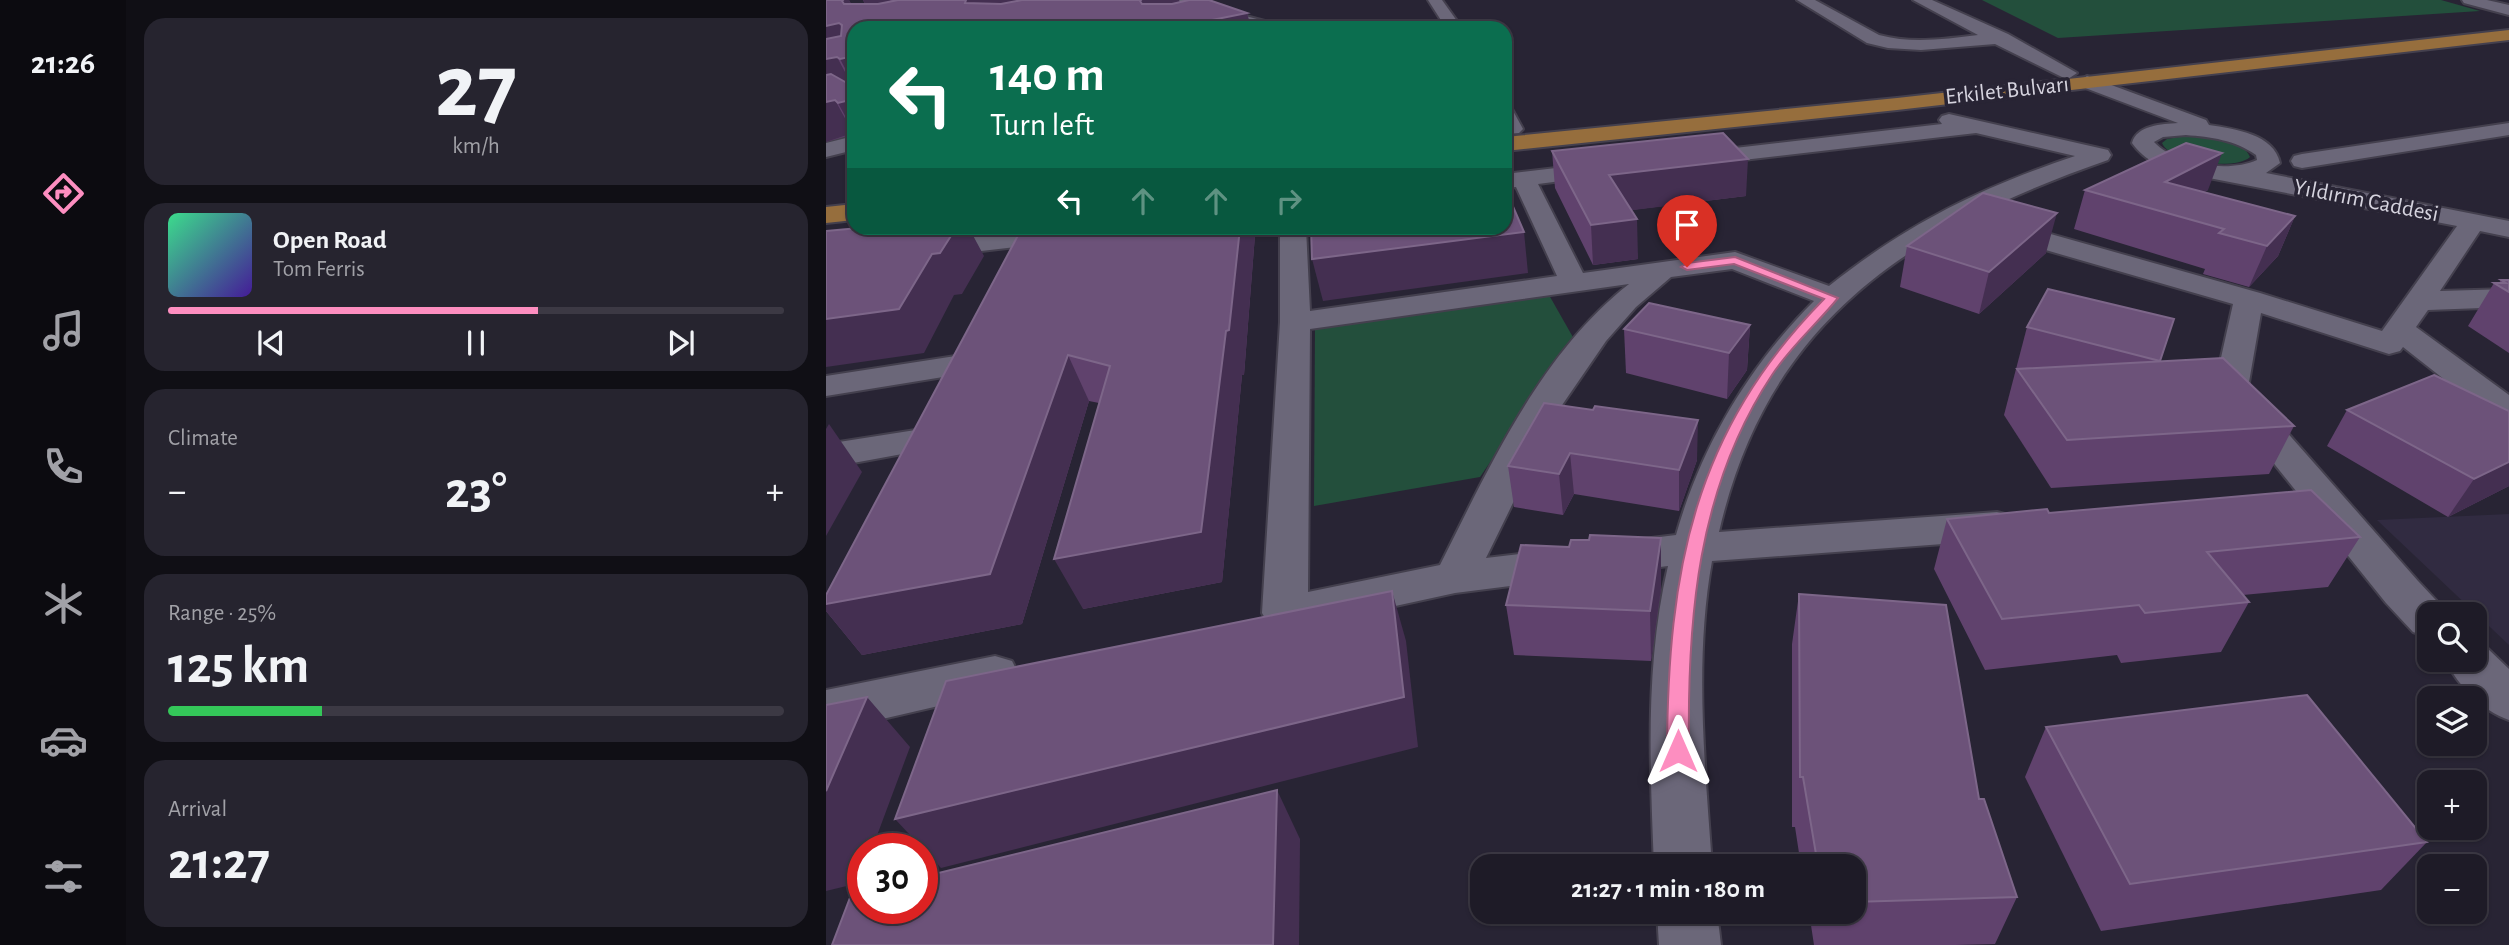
<!DOCTYPE html>
<html lang="en">
<head>
<meta charset="utf-8">
<style>
	:root { --surface:#1e1b27; --page:#26242f; --text:#f1f3f6; --muted:#a1a1a7; --line:#3c3944; --accent:#fd8ec0 }
	body { margin:0; font-family:"Alegreya Sans",sans-serif; background:var(--page); color:var(--text); height:100vh; display:flex; flex-direction:column; font-size:26px; white-space:nowrap }
	* { box-sizing:border-box; margin:0 }
	p { font-size:23px; color:var(--muted) }
	.icon { flex:none; width:38px; height:38px; fill:none; stroke:currentColor; stroke-width:2; stroke-linecap:round; stroke-linejoin:round }
	.map { position:relative; flex:1; overflow:hidden }
	.panel { display:flex; flex-direction:column; gap:18px; padding:18px; background:#100f15; width:700px }
	.panel>* { flex:none }
	.top-card { position:absolute; left:21px; top:21px; width:665px; height:214px; border-radius:21px; box-shadow:0 2px 5px #0004,0 0 0 2px var(--line); background:#0b6e4f; color:#fff; overflow:hidden }
	.tools { position:absolute; left:1591px; top:602px; display:grid; gap:14px }
	.tools a { display:grid; place-items:center; width:70px; height:70px; border-radius:14px; background:var(--surface); box-shadow:0 2px 5px #0004,0 0 0 2px var(--line); font-size:35px }
	.speed { position:absolute; left:21px; top:833px; display:flex; gap:14px; font-size:35px; font-weight:700; text-align:center }
	.speed>* { display:grid; place-content:center; width:91px; height:91px; border-radius:50%; background:var(--surface); box-shadow:0 2px 5px #0004,0 0 0 2px var(--line); line-height:1 }
	.speed .limit { border:10px solid #d22; background:#fff; color:#111 }
	.pin { position:absolute; display:grid; place-items:center; width:60px; height:60px; color:#fff; margin:-72px -30px; border-radius:50% 50% 50% 0; rotate:-45deg; box-shadow:0 0 7px #0007 }
	.pin .icon { rotate:45deg }
	.me { position:absolute; width:77px; margin:-38px; rotate:0deg; stroke-linejoin:round; filter:drop-shadow(0 0 5px #0008) }
	.turn { display:flex; align-items:center; gap:24px; height:147px; padding:0 28px; font-size:32px }
	.turn .icon { width:91px; height:91px; stroke-width:2.5 }
	.turn b { display:block; font-size:49px; line-height:60px }
	.lanes { display:flex; align-items:center; height:66px; padding:0 28px; background:#0003; justify-content:center; gap:35px; direction:ltr }
	.lanes .off { opacity:.35 }
	.big { font-size:52px; font-weight:700; line-height:1.1 }
	.panel .widget { flex:1; display:flex; flex-direction:column; justify-content:center; gap:10px; min-width:0; padding:0 24px; border-radius:21px; background:var(--page) }
	.panel .dial { align-items:center; gap:0 }
	.dial b { font-size:91px; line-height:1 }
	.song { display:flex; align-items:center; gap:21px }
	.cover { width:84px; height:84px; border-radius:10px; background:linear-gradient(135deg,hsl(150 70% 55%),hsl(260 70% 35%)) }
	.played { height:7px; border-radius:4px; background:linear-gradient(90deg,var(--accent) 60%,var(--line) 60%) }
	.keys { display:flex; justify-content:space-around; direction:ltr }
	.heat { display:flex; justify-content:space-between; align-items:center; font-size:38px; direction:ltr }
	.charge { height:10px; border-radius:5px; background:linear-gradient(90deg,#34c759 25%,var(--line) 0) }
	.trip { position:absolute; left:644px; top:854px; width:396px; height:70px; border-radius:21px; background:var(--surface); box-shadow:0 2px 5px #0004,0 0 0 2px var(--line); font-weight:700; line-height:70px; text-align:center }
	main { display:flex; flex:1; min-height:0 }
	.menu { display:flex; flex-direction:column; width:126px; justify-content:space-around; align-items:center; background:#0c0b10; color:var(--muted) }
	.menu .icon { width:49px; height:49px }
	.menu .selected { color:var(--accent) }
	.menu b { font-size:32px; color:var(--text) }
	.map>svg:first-child { display:block }
	.built { fill:#312b41 }
	.green { fill:#234f3c }
	.lines { fill:none; stroke-linecap:round; stroke-linejoin:round }
	.minor-casing { stroke:#44404e; stroke-width:4 }
	.major-casing { stroke:#44404e; stroke-width:4 }
	.minor { fill:#6b6779; fill-rule:evenodd }
	.major { fill:#966e3d; fill-rule:evenodd }
	.wall { fill:#60426d }
	.shaded-wall { fill:#442f51 }
	.building { fill:#6c5279; stroke:#7d6689; stroke-width:2 }
	.route { fill:#fd8ec0; stroke:#a45c7d; stroke-width:2 }
	.labels { text-anchor:middle; dominant-baseline:central; stroke-width:7; stroke-linejoin:round; paint-order:stroke }
	.far-street-label { font-size:23px; fill:#d5d3de; stroke:#282434 }
</style>
</head>
<body>
<main>
<nav class="menu">
<b>21:26</b>
<svg class="icon selected" aria-label="directions" viewBox="0 0 24 24"><path d="M12 3l9 9-9 9-9-9zM9 14v-3h6M13 9l2 2-2 2"/></svg>
<svg class="icon" aria-label="music" viewBox="0 0 24 24"><path d="M9 18V5l10-2v13"/><circle cx="6" cy="18" r="3"/><circle cx="16" cy="16" r="3"/></svg>
<svg class="icon" aria-label="phone" viewBox="0 0 24 24"><path d="M5 4h4l2 5-3 2q2 4 5 5l2-3 5 2v4C11 20 4 13 5 4z"/></svg>
<svg class="icon" aria-label="climate" viewBox="0 0 24 24"><path d="M12 3v18M4 7l16 10M4 17L20 7"/></svg>
<svg class="icon" aria-label="car" viewBox="0 0 24 24"><path d="M5 17H2v-5l4-1 3-4h7l3 4 3 1v5h-3M9 17h6M6 11h13"/><circle cx="7" cy="17" r="2"/><circle cx="17" cy="17" r="2"/></svg>
<svg class="icon" aria-label="filters" viewBox="0 0 24 24"><path d="M4 7h16M4 17h16"/><circle cx="9" cy="7" r="2"/><circle cx="15" cy="17" r="2"/></svg>
</nav>
<section class="panel">
<div class="widget dial"><b>27</b><p>km/h</p></div>
<div class="widget">
<div class="song"><i class="cover"></i><div><b>Open Road</b><p>Tom Ferris</p></div></div>
<div class="played"></div>
<div class="keys"><svg class="icon" aria-label="previous" viewBox="0 0 24 24"><path d="M18 5L8 12l10 7zM5 5v14"/></svg><svg class="icon" aria-label="pause" viewBox="0 0 24 24"><path d="M8 5v14M16 5v14"/></svg><svg class="icon" aria-label="next" viewBox="0 0 24 24"><path d="M6 5l10 7-10 7zM19 5v14"/></svg></div>
</div>
<div class="widget"><p>Climate</p>
<div class="heat"><a>−</a><b class="big">23°</b><a>+</a></div>
</div>
<div class="widget"><p>Range · 25%</p><b class="big">125 km</b><div class="charge"></div></div>
<div class="widget"><p>Arrival</p><b class="big">21:27</b></div>
</section>
<div class="map">
<svg width="1683" height="945" viewBox="0 0 1683 945">
	<rect width="100%" height="100%" fill="#282434"/>
	<path class="built" d="M1683 514V645L1551 520Z"/>
	<g class="green">
		<path d="M1156 0H1615L1654 11 1232 38Z"/>
		<path d="M1366 135C1383 137 1417 138 1424 157 1409 171 1343 162 1336 143L1341 139Z"/>
		<path d="M723 295 748 339 654 477 488 506 489 325Z"/>
	</g>
	<g class="lines">
		<defs>
			<g id="minor">
				<path d="M335 0H359L454 25 456 28H430L337 3Z"/>
				<path d="M602 0H616L636 28H620Z"/>
				<path d="M971 0H989L1053 35C1086 44 1119 39 1152 35L1087 0H1106L1182 34 1251 73 1242 79 1236 77 1169 44 1095 50 1062 48 1041 43Z"/>
				<path d="M1636 0H1661L1683 5V15L1638 3Z"/>
				<path d="M1261 76 1380 120 1383 125C1409 129 1448 134 1454 163L1440 173 1683 221V237L1654 231 1614 291 1683 289V307L1602 310 1590 327 1683 395V423L1670 420 1577 347 1574 351 1563 354 1435 313 1422 388 1592 581 1623 614H1603V637L1587 632 1560 603 1388 389 1407 304 1164 234 1160 228 1164 222 1173 220 1182 222 1434 293 1556 331 1631 226 1357 173C1336 168 1319 161 1306 143 1311 125 1336 124 1352 123L1254 86 1252 82ZM1360 135C1385 137 1409 140 1430 155L1431 160C1403 173 1349 165 1328 142L1337 137Z"/>
				<path d="M679 107 686 109 697 129 693 133 679 134Z"/>
				<path d="M1123 114 1282 150 1285 155 1282 160C1088 228 942 317 893 532L1171 512 1186 516 1192 526 1186 536 1171 540 886 561C868 662 879 765 886 866H828C824 767 819 663 842 566L629 593 459 630 443 625 436 613 454 322V228H480L484 311 731 276 690 187 679 188V174L781 162 789 164 793 169 789 174 712 184 757 273 909 252 1003 286C1081 224 1154 188 1249 156L1150 133 865 166 857 164 854 159 857 154 1116 124 1113 120 1116 116ZM906 269 988 301C923 366 875 446 850 535L660 558 732 411 780 341 810 307 845 277ZM803 284C714 354 664 466 614 565L482 592 484 329Z"/>
				<path d="M1683 123V135L1476 168 1468 166 1465 161 1468 156 1476 154Z"/>
				<path d="M28 136V150L0 157V143Z"/>
				<path d="M220 228H297L293 234 284 236 0 269V253Z"/>
				<path d="M136 355 148 358 153 365 148 372 0 396V376Z"/>
				<path d="M96 429 109 432 114 440 109 448 0 468V444Z"/>
				<path d="M1648 643 1660 647 1683 669V720C1656 711 1632 685 1619 660H1648Z"/>
				<path d="M169 656 186 661 193 675 186 689 0 732V690Z"/>
				<path d="M831 912H891L895 945H833Z"/>
			</g>
			<g id="major">
				<path d="M1683 30V40L1071 110 679 151V137L1071 98Z"/>
				<path d="M28 204V220L0 223V207Z"/>
			</g>
		</defs>
		<use href="#minor" class="minor-casing"/>
		<use href="#major" class="major-casing"/>
		<use href="#minor" class="minor"/>
		<use href="#major" class="major"/>
	</g>
	<g class="wall">
		<path d="M0 0H23L25 4H39L37 0H353L354 2 421 13 425 28H28V134L0 142Z"/>
		<path d="M726 151 920 196 805 210 812 259 767 265 729 188Z"/>
		<path d="M1259 190H1382L1378 192 1469 216 1452 256 1423 287 1377 274 1379 269 1248 229Z"/>
		<path d="M196 228 429 235 418 375H416L396 582 257 609 273 403 263 401 196 624 36 655 0 611V595Z"/>
		<path d="M1081 246 1220 253 1153 314 1074 287Z"/>
		<path d="M1675 280H1683V353L1642 326 1668 283H1673Z"/>
		<path d="M924 325 921 370 901 399 800 373 798 329Z"/>
		<path d="M1201 327 1334 361 1468 426 1443 474 1225 488 1178 415Z"/>
		<path d="M718 403 871 460 853 511 748 494 737 515 688 507 682 466Z"/>
		<path d="M1521 410 1683 486 1622 517 1501 446Z"/>
		<path d="M1223 513 1534 537 1502 587 1417 595 1423 602 1395 652 1295 663 1291 655 1159 670 1108 569 1121 519Z"/>
		<path d="M835 588 825 661 688 655 680 605Z"/>
		<path d="M973 594 1153 799 1191 897 1169 944 1130 945H988L983 912H1027V866H975L969 827H966V644Z"/>
		<path d="M1220 727 1601 842 1555 890 1275 931 1199 777Z"/>
	</g>
	<g class="shaded-wall">
		<path d="M17 0H23L35 23 16 1Z"/>
		<path d="M37 0H64L67 5 41 8Z"/>
		<path d="M71 0H271L161 20Z"/>
		<path d="M315 0H353L358 15 326 22 314 1Z"/>
		<path d="M421 13 425 28H389L386 20Z"/>
		<path d="M13 23 27 51 11 57 27 87 0 93V26Z"/>
		<path d="M28 56V85L14 59Z"/>
		<path d="M28 99V132L12 103Z"/>
		<path d="M9 100 27 133 0 142V102Z"/>
		<path d="M1396 153 1382 190 1339 213V182Z"/>
		<path d="M922 159 920 196 784 213 783 175Z"/>
		<path d="M1231 213 1220 253 1153 314 1163 272Z"/>
		<path d="M1469 216 1452 256 1423 287 1441 246Z"/>
		<path d="M811 219 812 259 767 265 765 225Z"/>
		<path d="M130 228H143L158 256 136 294 128 295 98 353 0 367V319L106 254Z"/>
		<path d="M414 228H427L429 235 418 375H416L396 582 257 609 228 559 400 331Z"/>
		<path d="M698 232 702 273 497 301 486 259Z"/>
		<path d="M924 325 921 370 901 399 903 353Z"/>
		<path d="M242 355 263 401 196 624 36 655 0 611V604Z"/>
		<path d="M872 420 871 460 853 511V470Z"/>
		<path d="M3 424 36 472 0 536V429Z"/>
		<path d="M744 453 748 494 737 515 733 474Z"/>
		<path d="M1683 462V486L1622 517 1648 479Z"/>
		<path d="M835 538V588L825 661 824 611Z"/>
		<path d="M566 591 580 641 592 747 115 868 69 819Z"/>
		<path d="M41 697 84 747 46 849H37V873L33 883 0 891V791Z"/>
		<path d="M451 790 474 839 473 945H447Z"/>
	</g>
	<g class="building">
		<path d="M0 0H17L16 1 18 4H52L72 0H140L139 3 175 4 196 0H315L314 1 316 4H346L363 0H383L421 13 386 20 414 28H28V56L14 59 11 57 0 59V39L15 36 16 25 13 23 0 26Z"/>
		<path d="M5 74 28 87V99L12 103 9 100 0 102V75Z"/>
		<path d="M897 133 922 159 783 175 811 219 765 225 726 151Z"/>
		<path d="M1360 143 1396 153 1339 182 1469 216 1441 246 1393 233 1398 229 1259 190Z"/>
		<path d="M679 188 698 232 486 259 485 228H679Z"/>
		<path d="M1157 193 1231 213 1163 272 1081 246Z"/>
		<path d="M33 228H130L114 253 106 254 73 309 0 319V231Z"/>
		<path d="M196 228H414L403 330 400 331 375 532 228 559 284 366 242 355 164 574 0 604V595Z"/>
		<path d="M1675 280H1683V292L1668 283H1680Z"/>
		<path d="M1222 289 1348 319 1334 361 1201 327Z"/>
		<path d="M823 303 924 325 903 353 798 329Z"/>
		<path d="M1397 358 1468 426 1241 440 1191 369Z"/>
		<path d="M1608 375 1683 411V462L1648 479 1521 410Z"/>
		<path d="M718 403 767 410 769 406 872 420 853 470 744 453 733 474 682 466Z"/>
		<path d="M1485 490 1534 537 1381 552 1423 602 1319 613 1313 605 1176 619 1121 519 1221 509 1223 513Z"/>
		<path d="M764 535 835 538 824 611 680 605 695 545 743 547 745 540H763Z"/>
		<path d="M566 591 578 697 69 819 120 681Z"/>
		<path d="M973 594 1120 605 1153 799H1158L1191 897 1027 902V866H992L977 777H974Z"/>
		<path d="M1481 695 1601 842 1304 884 1220 727Z"/>
		<path d="M41 697 0 791V705Z"/>
		<path d="M451 790 447 945H6L25 895 37 892V908H96V877Z"/>
	</g>
	<path class="route" d="M909 257 1012 298C991 324 965 346 946 375 871 488 861 620 863 751L860 758 852 760 844 758 841 751C842 571 867 432 998 299L908 264 861 270 855 267 861 263Z"/>
	<g class="labels">
		<g class="far-street-label">
			<text transform="translate(1181 91) rotate(-6)">Erkilet Bulvarı</text>
			<text transform="translate(1540 201) rotate(11)">Yıldırım Caddesi</text>
		</g>
	</g>
</svg>
<div class="tools">
<a><svg class="icon" aria-label="search" viewBox="0 0 24 24"><circle cx="10" cy="10" r="6"/><path d="M15 15l6 6"/></svg></a>
<a><svg class="icon" aria-label="layers" viewBox="0 0 24 24"><path d="M12 4l9 5-9 5-9-5zM3 14l9 5 9-5"/></svg></a>
<a>+</a>
<a>−</a>
</div>
<div class="speed"><div class="limit">30</div></div>
<div class="pin" style="left:861px;top:267px;background:#d93025"><svg class="icon" aria-label="arrive" viewBox="0 0 24 24"><path d="M6 21V4h12l-3 4 3 4H6"/></svg></div>
<svg class="me" style="left:852px;top:751px" viewBox="-20 -20 40 40"><path d="M0-17L14 15 0 8-14 15z" fill="#fd8ec0" stroke="#fff" stroke-width="4"/></svg>
<div class="trip">21:27 · 1 min · 180 m</div>
<div class="top-card">
<div class="turn"><svg class="icon" aria-label="left" viewBox="0 0 24 24"><path d="M17 20v-9H6M10 6l-5 5 5 5"/></svg><div><b>140 m</b>Turn left</div></div>
<div class="lanes"><svg class="icon" aria-label="left" viewBox="0 0 24 24"><path d="M17 20v-9H6M10 6l-5 5 5 5"/></svg><svg class="icon off" aria-label="ahead" viewBox="0 0 24 24"><path d="M12 20V5M6 11l6-6 6 6"/></svg><svg class="icon off" aria-label="ahead" viewBox="0 0 24 24"><path d="M12 20V5M6 11l6-6 6 6"/></svg><svg class="icon off" aria-label="right" viewBox="0 0 24 24"><path d="M7 20v-9h11M14 6l5 5-5 5"/></svg></div>
</div>
</div>
</main>
</body>
</html>
